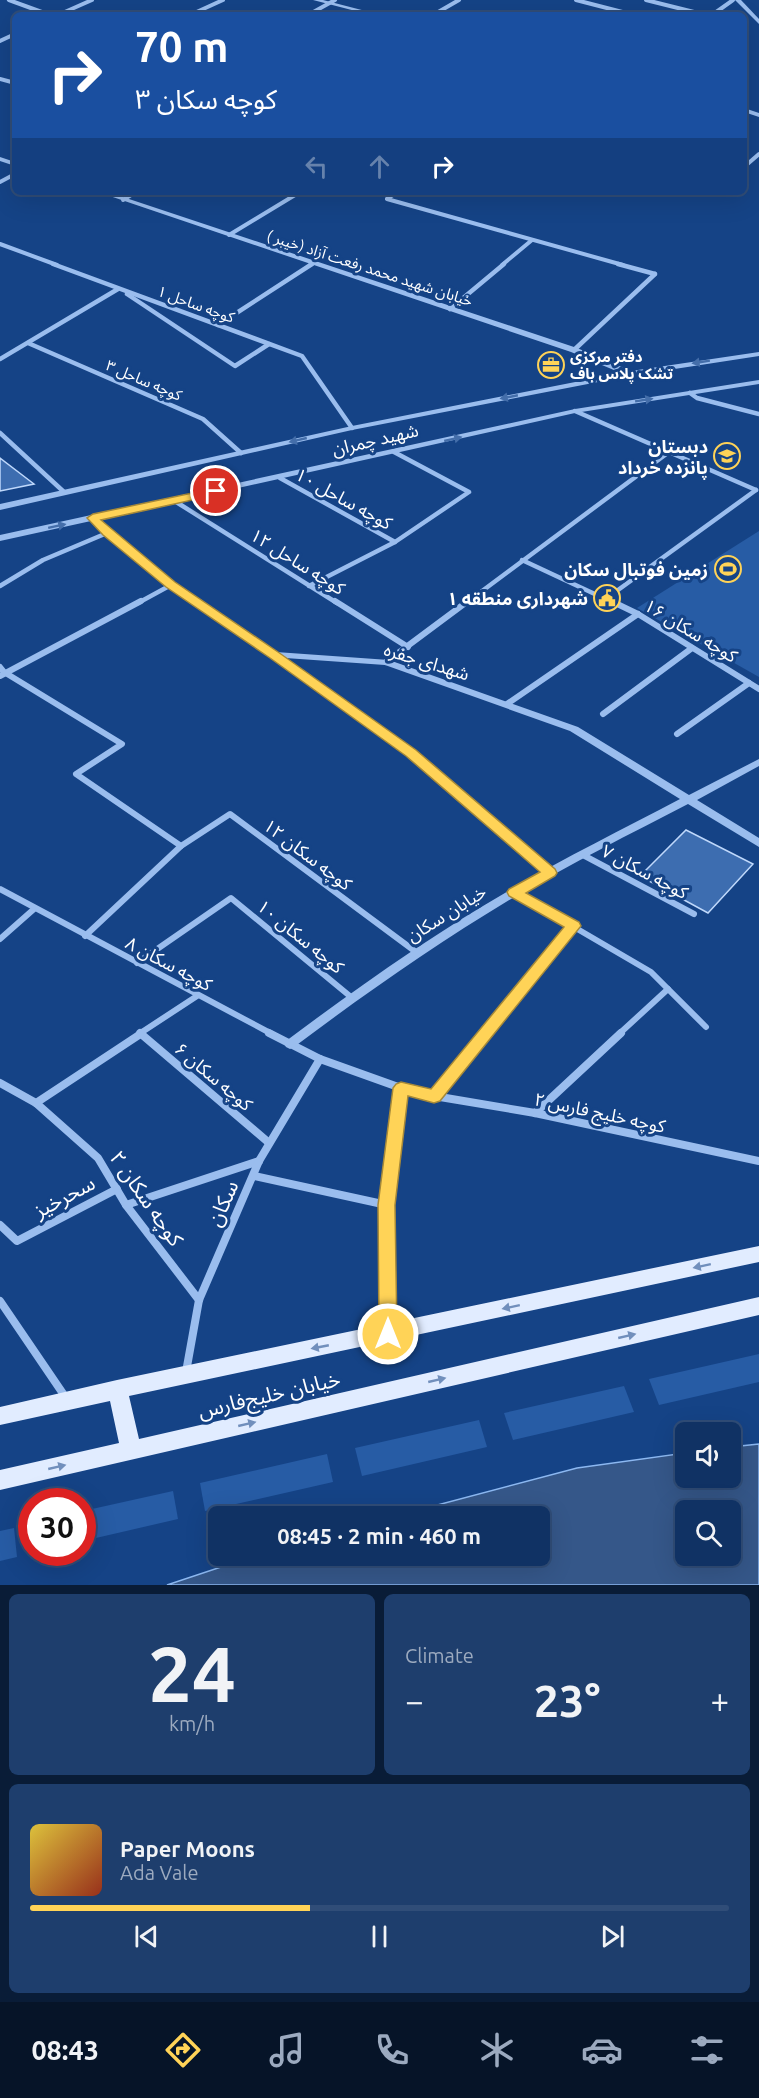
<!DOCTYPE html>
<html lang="en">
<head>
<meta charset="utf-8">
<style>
	:root { --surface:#103264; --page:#1e3e6d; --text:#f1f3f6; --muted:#9caabf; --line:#304d78; --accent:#ffd357 }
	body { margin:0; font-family:Ubuntu,"Noto Sans Arabic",sans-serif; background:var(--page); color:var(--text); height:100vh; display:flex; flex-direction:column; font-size:22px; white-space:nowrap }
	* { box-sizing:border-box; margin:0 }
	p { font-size:20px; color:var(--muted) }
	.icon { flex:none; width:33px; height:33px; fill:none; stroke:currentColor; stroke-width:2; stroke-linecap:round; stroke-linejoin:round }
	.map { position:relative; height:1585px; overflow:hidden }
	.details { display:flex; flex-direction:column; gap:9px; padding:9px; background:#091c37; flex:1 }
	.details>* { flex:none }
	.guide { position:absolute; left:12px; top:12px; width:735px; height:183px; border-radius:9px; box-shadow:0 6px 24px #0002,0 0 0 2px var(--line); background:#1a4fa0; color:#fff; overflow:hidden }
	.controls { position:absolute; left:675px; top:1422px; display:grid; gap:12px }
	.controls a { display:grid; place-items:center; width:66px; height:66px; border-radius:9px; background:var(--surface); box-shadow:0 6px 24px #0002,0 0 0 2px var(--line); font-size:30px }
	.speed { position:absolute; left:18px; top:1488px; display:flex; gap:12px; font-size:30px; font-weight:700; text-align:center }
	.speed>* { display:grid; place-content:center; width:78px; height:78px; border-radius:50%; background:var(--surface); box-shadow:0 6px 24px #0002,0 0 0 2px var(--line); line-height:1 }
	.speed .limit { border:9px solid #d22; background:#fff; color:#111 }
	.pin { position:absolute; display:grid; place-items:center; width:51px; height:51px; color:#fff; margin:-26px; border:3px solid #fff; border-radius:50%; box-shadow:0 2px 6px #0007 }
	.me { position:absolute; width:66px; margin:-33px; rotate:0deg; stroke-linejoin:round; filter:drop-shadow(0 0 4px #0008) }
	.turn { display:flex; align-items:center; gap:21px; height:126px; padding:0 24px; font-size:27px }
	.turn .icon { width:78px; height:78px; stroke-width:2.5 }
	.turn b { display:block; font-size:42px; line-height:51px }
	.lanes { display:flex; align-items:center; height:57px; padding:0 24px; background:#0003; justify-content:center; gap:30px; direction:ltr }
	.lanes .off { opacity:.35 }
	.big { font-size:45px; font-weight:600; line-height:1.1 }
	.details .widget { flex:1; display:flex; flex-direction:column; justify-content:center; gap:9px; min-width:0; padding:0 21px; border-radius:9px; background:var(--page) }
	.details .dial { align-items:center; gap:0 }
	.dial b { font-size:78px; line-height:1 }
	.song { display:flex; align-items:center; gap:18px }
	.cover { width:72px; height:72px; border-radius:9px; background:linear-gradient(135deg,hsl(50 70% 55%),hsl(10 70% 35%)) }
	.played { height:6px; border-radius:3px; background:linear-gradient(90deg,var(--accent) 40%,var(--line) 40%) }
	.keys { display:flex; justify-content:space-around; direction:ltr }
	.heat { display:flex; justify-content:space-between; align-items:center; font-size:33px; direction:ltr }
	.details .tiles { flex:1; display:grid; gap:9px; grid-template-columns:1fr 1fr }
	.widget:last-child { grid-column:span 2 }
	.trip { position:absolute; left:208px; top:1506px; width:342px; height:60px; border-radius:9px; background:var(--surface); box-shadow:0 6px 24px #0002,0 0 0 2px var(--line); font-weight:600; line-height:60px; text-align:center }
	.dock { display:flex; height:96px; justify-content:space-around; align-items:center; background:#061428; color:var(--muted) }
	.dock .icon { width:42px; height:42px }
	.dock .current { color:var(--accent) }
	.dock b { font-size:27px; color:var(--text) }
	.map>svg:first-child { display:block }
	.green { fill:#275ca5 }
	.water { fill:#355789; stroke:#8cb8f1; stroke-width:1.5; fill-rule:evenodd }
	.building { fill:#3d6db0; stroke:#bfd8fb; stroke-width:1.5 }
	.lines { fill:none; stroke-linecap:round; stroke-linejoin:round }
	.minor-far3 { stroke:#9abdee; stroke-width:4 }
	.minor-far2 { stroke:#9abdee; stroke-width:4.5 }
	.minor-far1 { stroke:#9abdee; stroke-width:6 }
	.minor { stroke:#9abdee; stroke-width:8 }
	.tertiary { fill:#9abdee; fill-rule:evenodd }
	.primary { fill:#e1ecff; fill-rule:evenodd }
	.oneway { fill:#446eaa }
	.oneway2 { fill:#718fbc }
	.route { fill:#ffd357; stroke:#a68939; stroke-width:1.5 }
	.labels { text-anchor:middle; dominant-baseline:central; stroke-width:6; stroke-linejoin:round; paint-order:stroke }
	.far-street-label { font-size:15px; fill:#fff; stroke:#154386 }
	.far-poi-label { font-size:15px; font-weight:bold; fill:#fff; stroke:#154386; text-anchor:start }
	.street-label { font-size:18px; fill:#fff; stroke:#154386 }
	.poi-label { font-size:18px; font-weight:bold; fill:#fff; stroke:#154386; text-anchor:end }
	.near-street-label { font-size:21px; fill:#fff; stroke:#154386 }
</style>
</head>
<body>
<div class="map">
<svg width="759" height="1585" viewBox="0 0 759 1585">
	<rect width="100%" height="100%" fill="#154386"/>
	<g class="green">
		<path d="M759 531V677L637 608Z"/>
		<path d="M759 1354V1382L659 1405 649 1379Z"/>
		<path d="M624 1386 634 1412 513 1440 504 1413Z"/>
		<path d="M479 1420 487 1447 362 1476 355 1448Z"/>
		<path d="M327 1454 333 1482 205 1511 200 1483Z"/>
		<path d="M173 1491 178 1519 83 1541V1511Z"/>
		<path d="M14 1528 17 1557 0 1561V1531Z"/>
	</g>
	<path class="water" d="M759 1444V1585H167L254 1556H540V1516H396L577 1468 685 1453 686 1478H730L731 1447ZM686 1510H730V1556H686Z"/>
	<g class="building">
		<path d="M0 458 34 484 0 491Z"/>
		<path d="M686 830 753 864 708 913 640 876Z"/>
	</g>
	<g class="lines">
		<g class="minor-far3">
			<path d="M9 0 50 15"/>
			<path d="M576 0 634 15"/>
			<path d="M646 0 706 15"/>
			<path d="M58 15 92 0"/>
			<path d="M190 15 223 0"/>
			<path d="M308 15 335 0"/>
			<path d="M433 15 459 0"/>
			<path d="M712 15 733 0"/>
			<path d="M0 41 15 34"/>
			<path d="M0 79 15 83"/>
			<path d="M744 167 759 154"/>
			<path d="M0 182 15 174"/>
			<path d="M711 192H717"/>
			<path d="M387 199 623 265"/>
			<path d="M123 200 136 192"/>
			<path d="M229 235 300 192"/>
			<path d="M0 244 57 265"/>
			<path d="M310 265 313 263"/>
			<path d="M502 265 532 240"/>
		</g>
		<g class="minor-far2">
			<path d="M53 264 302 356 352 428"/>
			<path d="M618 264 655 274"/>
			<path d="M127 294 235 366 269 344"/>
			<path d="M450 309 504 264"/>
			<path d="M218 325 312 264"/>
			<path d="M28 343 203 419 241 453"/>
			<path d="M574 350 655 274"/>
			<path d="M0 359 118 289"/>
			<path d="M690 393 697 398 759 414"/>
			<path d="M575 411 756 490"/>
			<path d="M0 433 64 492"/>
			<path d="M280 478 395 542"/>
			<path d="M173 500 337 603"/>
			<path d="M522 560 614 603"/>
			<path d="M0 586 43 560 107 533"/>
			<path d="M309 586 395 542 469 492 394 452"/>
			<path d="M607 598 756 490"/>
			<path d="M138 603 171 585"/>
			<path d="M466 603 669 452"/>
		</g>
		<g class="minor-far1">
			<path d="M335 601 408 647"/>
			<path d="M611 601 638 614 759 689"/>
			<path d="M274 655 411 753 550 873"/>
			<path d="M386 662 468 601"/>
			<path d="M0 667 4 672 122 744 76 774 181 846"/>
			<path d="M0 676 141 601"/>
			<path d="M507 704 638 614"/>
			<path d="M603 714 692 648"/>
			<path d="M677 734 749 683"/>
			<path d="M583 855 694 914"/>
			<path d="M0 889 272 1034"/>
			<path d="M514 892 651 972 706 1027"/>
			<path d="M85 936 181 846 230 814 416 952"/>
			<path d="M0 939 34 909"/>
			<path d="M137 963 231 898 351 997"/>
			<path d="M139 1034 197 996"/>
			<path d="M485 1034 574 926"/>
			<path d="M619 1034 668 989"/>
		</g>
		<g class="minor">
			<path d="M140 1033 268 1142"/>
			<path d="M269 1033 320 1059 401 1088 434 1096 535 1113 759 1161"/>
			<path d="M0 1083 36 1103 98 1158 126 1205 199 1300"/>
			<path d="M434 1096 486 1033"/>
			<path d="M36 1103 142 1033"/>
			<path d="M535 1113 621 1033"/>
			<path d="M254 1176 387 1205"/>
			<path d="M126 1205 259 1161"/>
			<path d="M0 1225 17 1241 117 1189"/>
			<path d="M0 1301 66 1398"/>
			<path d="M388 1330 387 1205 401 1088"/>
			<path d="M186 1372 199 1300 259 1161 320 1059"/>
		</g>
		<g class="tertiary">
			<path d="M313 0H323L381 15H371Z"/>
			<path d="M735 0H741L759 19V24Z"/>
			<path d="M744 108 759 113V117L744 112Z"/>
			<path d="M0 157 15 162V166L0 161Z"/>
			<path d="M98 192H108L577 348 631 371 759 352V356L629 376 352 430 0 510V504L352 426 621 373 571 352Z"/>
			<path d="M393 192H401L389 200H385V198Z"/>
			<path d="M759 380V384L575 413 99 519 110 531 174 583 276 652 389 660 578 727 689 795 759 759V766L697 800 759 838V847L688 804C630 834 572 863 516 896 439 942 366 993 294 1047L290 1049 286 1047 284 1044 286 1041C358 987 432 935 510 890 566 857 623 829 680 799L570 731 385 665 271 657 168 587 104 535 91 521 0 541V535L575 409Z"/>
		</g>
		<path class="primary" d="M759 1246V1262L129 1396 139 1439 759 1297V1315L0 1490V1470L119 1443 110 1401 0 1425V1407L117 1380Z"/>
	</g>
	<defs><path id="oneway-solid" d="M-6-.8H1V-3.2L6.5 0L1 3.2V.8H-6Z" transform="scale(1.5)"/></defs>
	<g class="oneway">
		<use href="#oneway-solid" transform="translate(701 362) rotate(171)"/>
		<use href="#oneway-solid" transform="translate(509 397) rotate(169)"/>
		<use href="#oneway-solid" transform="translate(644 400) rotate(-9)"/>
		<use href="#oneway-solid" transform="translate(453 439) rotate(-13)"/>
		<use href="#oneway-solid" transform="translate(298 440) rotate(167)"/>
		<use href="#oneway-solid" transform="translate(57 526) rotate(-12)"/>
	</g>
	<g class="oneway2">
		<use href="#oneway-solid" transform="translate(702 1266) rotate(168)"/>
		<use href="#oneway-solid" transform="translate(511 1307) rotate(168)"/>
		<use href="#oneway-solid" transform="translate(627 1336) rotate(-13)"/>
		<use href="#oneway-solid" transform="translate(320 1347) rotate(169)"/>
		<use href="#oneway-solid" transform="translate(437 1380) rotate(-13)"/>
		<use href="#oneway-solid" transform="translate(247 1424) rotate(-13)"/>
		<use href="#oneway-solid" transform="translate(57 1467) rotate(-13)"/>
	</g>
	<path class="route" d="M216 488 220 489V494L101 520 175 582 278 652 416 750 555 869 557 873 555 876 526 893 579 922 581 926 440 1101 434 1103 408 1096 395 1205 397 1334 394 1339 388 1342 382 1339 379 1334 378 1205 393 1088 396 1084 401 1082 431 1089 564 927 509 896 507 892 509 889 540 872 406 756 270 658 166 587 103 535 87 518 93 514Z"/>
	<defs>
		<symbol id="office-ring" viewBox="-11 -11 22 22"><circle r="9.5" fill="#154386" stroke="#ffd357" stroke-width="1.5"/><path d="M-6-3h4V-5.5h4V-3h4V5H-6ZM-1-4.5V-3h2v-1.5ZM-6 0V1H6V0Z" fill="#ffd357"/></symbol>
		<symbol id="school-ring" viewBox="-11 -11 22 22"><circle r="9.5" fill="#154386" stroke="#ffd357" stroke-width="1.5"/><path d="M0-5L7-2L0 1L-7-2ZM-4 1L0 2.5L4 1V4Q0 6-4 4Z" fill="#ffd357"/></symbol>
		<symbol id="stadium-ring" viewBox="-11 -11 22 22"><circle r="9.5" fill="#154386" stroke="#ffd357" stroke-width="1.5"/><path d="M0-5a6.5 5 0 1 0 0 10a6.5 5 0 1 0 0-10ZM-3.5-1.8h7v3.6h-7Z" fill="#ffd357"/></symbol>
		<symbol id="civic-ring" viewBox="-11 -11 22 22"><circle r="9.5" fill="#154386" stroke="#ffd357" stroke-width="1.5"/><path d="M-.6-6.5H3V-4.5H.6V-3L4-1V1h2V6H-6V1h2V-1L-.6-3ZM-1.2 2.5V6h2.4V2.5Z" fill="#ffd357"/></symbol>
	</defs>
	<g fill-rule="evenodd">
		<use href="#office-ring" x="536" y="350" width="30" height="30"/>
		<use href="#school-ring" x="712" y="441" width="30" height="30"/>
		<use href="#stadium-ring" x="713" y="554" width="30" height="30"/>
		<use href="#civic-ring" x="592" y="583" width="30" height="30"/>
	</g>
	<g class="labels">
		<g class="far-street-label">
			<text transform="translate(370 268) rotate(18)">( خیبر) خیابان شهید محمد رفعت آزاد</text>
			<text transform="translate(196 304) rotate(20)">کوچه ساحل ۱</text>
			<text transform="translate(144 380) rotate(23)">کوچه ساحل ۳</text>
		</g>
		<g class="far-poi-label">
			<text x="570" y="356">دفتر مرکزی<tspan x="570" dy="17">تشک پلاس باف</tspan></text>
		</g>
		<g class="street-label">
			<text transform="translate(375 439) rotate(-13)">شهید چمران</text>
			<text transform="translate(344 498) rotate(29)">کوچه ساحل ۱۰</text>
			<text transform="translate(298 561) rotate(32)">کوچه ساحل ۱۲</text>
			<text transform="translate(691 630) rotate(31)">کوچه سکان ۱۶</text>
			<text transform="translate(427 661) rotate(17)">شهدای جفره</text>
			<text transform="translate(308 854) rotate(37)">کوچه سکان ۱۲</text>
			<text transform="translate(645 871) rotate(28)">کوچه سکان ۷</text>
			<text transform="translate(446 913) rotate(-32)">خیابان سکان</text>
			<text transform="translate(301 936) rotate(39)">کوچه سکان ۱۰</text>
			<text transform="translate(169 963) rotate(28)">کوچه سکان ۸</text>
			<text transform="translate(214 1076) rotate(40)">کوچه سکان ۶</text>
			<text transform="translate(600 1112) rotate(12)">کوچه خلیج فارس ۲</text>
		</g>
		<g class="poi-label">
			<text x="708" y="446">دبستان<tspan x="708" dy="21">پانزده خرداد</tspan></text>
			<text x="708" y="569">زمین فوتبال سکان</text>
			<text x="588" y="598">شهرداری منطقه ١</text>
		</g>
		<g class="near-street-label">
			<text transform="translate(64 1196) rotate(-28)">سحرخیز</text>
			<text transform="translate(147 1198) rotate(55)">کوچه سکان ۲</text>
			<text transform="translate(222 1203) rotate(-66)">سکان</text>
			<text transform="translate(269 1394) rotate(-13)">خیابان خلیج‌فارس</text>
		</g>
	</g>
</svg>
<div class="controls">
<a><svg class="icon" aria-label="sound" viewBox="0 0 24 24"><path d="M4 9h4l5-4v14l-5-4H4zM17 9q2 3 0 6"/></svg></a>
<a><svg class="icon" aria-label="search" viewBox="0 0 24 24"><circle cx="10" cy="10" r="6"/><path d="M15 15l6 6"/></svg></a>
</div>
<div class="speed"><div class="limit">30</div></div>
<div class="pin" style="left:216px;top:491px;background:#d93025"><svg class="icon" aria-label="arrive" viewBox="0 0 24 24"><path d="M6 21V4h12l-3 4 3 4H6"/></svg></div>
<svg class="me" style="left:388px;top:1334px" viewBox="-20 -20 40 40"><circle r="17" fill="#ffd357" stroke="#fff" stroke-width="3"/><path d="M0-11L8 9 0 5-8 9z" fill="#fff"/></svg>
<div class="trip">08:45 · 2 min · 460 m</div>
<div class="guide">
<div class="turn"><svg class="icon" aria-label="right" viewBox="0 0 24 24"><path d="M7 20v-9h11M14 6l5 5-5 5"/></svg><div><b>70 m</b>کوچه سکان ۳</div></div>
<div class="lanes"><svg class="icon off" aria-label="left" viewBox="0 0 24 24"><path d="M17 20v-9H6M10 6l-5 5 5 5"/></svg><svg class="icon off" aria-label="ahead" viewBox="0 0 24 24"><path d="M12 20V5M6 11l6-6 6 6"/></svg><svg class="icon" aria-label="right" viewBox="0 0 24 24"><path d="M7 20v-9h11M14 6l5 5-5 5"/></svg></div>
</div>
</div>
<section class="details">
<div class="tiles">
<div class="widget dial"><b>24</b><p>km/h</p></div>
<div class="widget"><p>Climate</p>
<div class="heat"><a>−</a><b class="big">23°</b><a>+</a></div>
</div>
<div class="widget">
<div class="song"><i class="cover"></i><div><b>Paper Moons</b><p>Ada Vale</p></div></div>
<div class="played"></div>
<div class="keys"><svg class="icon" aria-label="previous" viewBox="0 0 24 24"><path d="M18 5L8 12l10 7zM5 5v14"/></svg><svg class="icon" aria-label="pause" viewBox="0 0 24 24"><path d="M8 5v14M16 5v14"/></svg><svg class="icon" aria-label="next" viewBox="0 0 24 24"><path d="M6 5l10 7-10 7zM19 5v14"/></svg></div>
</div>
</div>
</section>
<nav class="dock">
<b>08:43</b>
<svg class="icon current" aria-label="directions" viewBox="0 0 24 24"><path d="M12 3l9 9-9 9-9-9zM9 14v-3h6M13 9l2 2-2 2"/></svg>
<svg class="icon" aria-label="music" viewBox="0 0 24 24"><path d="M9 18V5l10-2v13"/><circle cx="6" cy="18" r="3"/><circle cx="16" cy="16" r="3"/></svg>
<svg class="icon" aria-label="phone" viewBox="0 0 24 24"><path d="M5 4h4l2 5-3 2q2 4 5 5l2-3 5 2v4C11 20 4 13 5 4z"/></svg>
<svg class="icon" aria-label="climate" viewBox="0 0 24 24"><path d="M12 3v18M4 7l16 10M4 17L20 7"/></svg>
<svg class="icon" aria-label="car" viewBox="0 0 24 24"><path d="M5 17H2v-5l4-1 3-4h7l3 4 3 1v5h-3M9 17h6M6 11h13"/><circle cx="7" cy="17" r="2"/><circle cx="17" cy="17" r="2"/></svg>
<svg class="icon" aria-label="filters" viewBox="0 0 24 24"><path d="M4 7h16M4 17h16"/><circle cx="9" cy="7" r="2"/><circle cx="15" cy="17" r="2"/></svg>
</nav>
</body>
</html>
